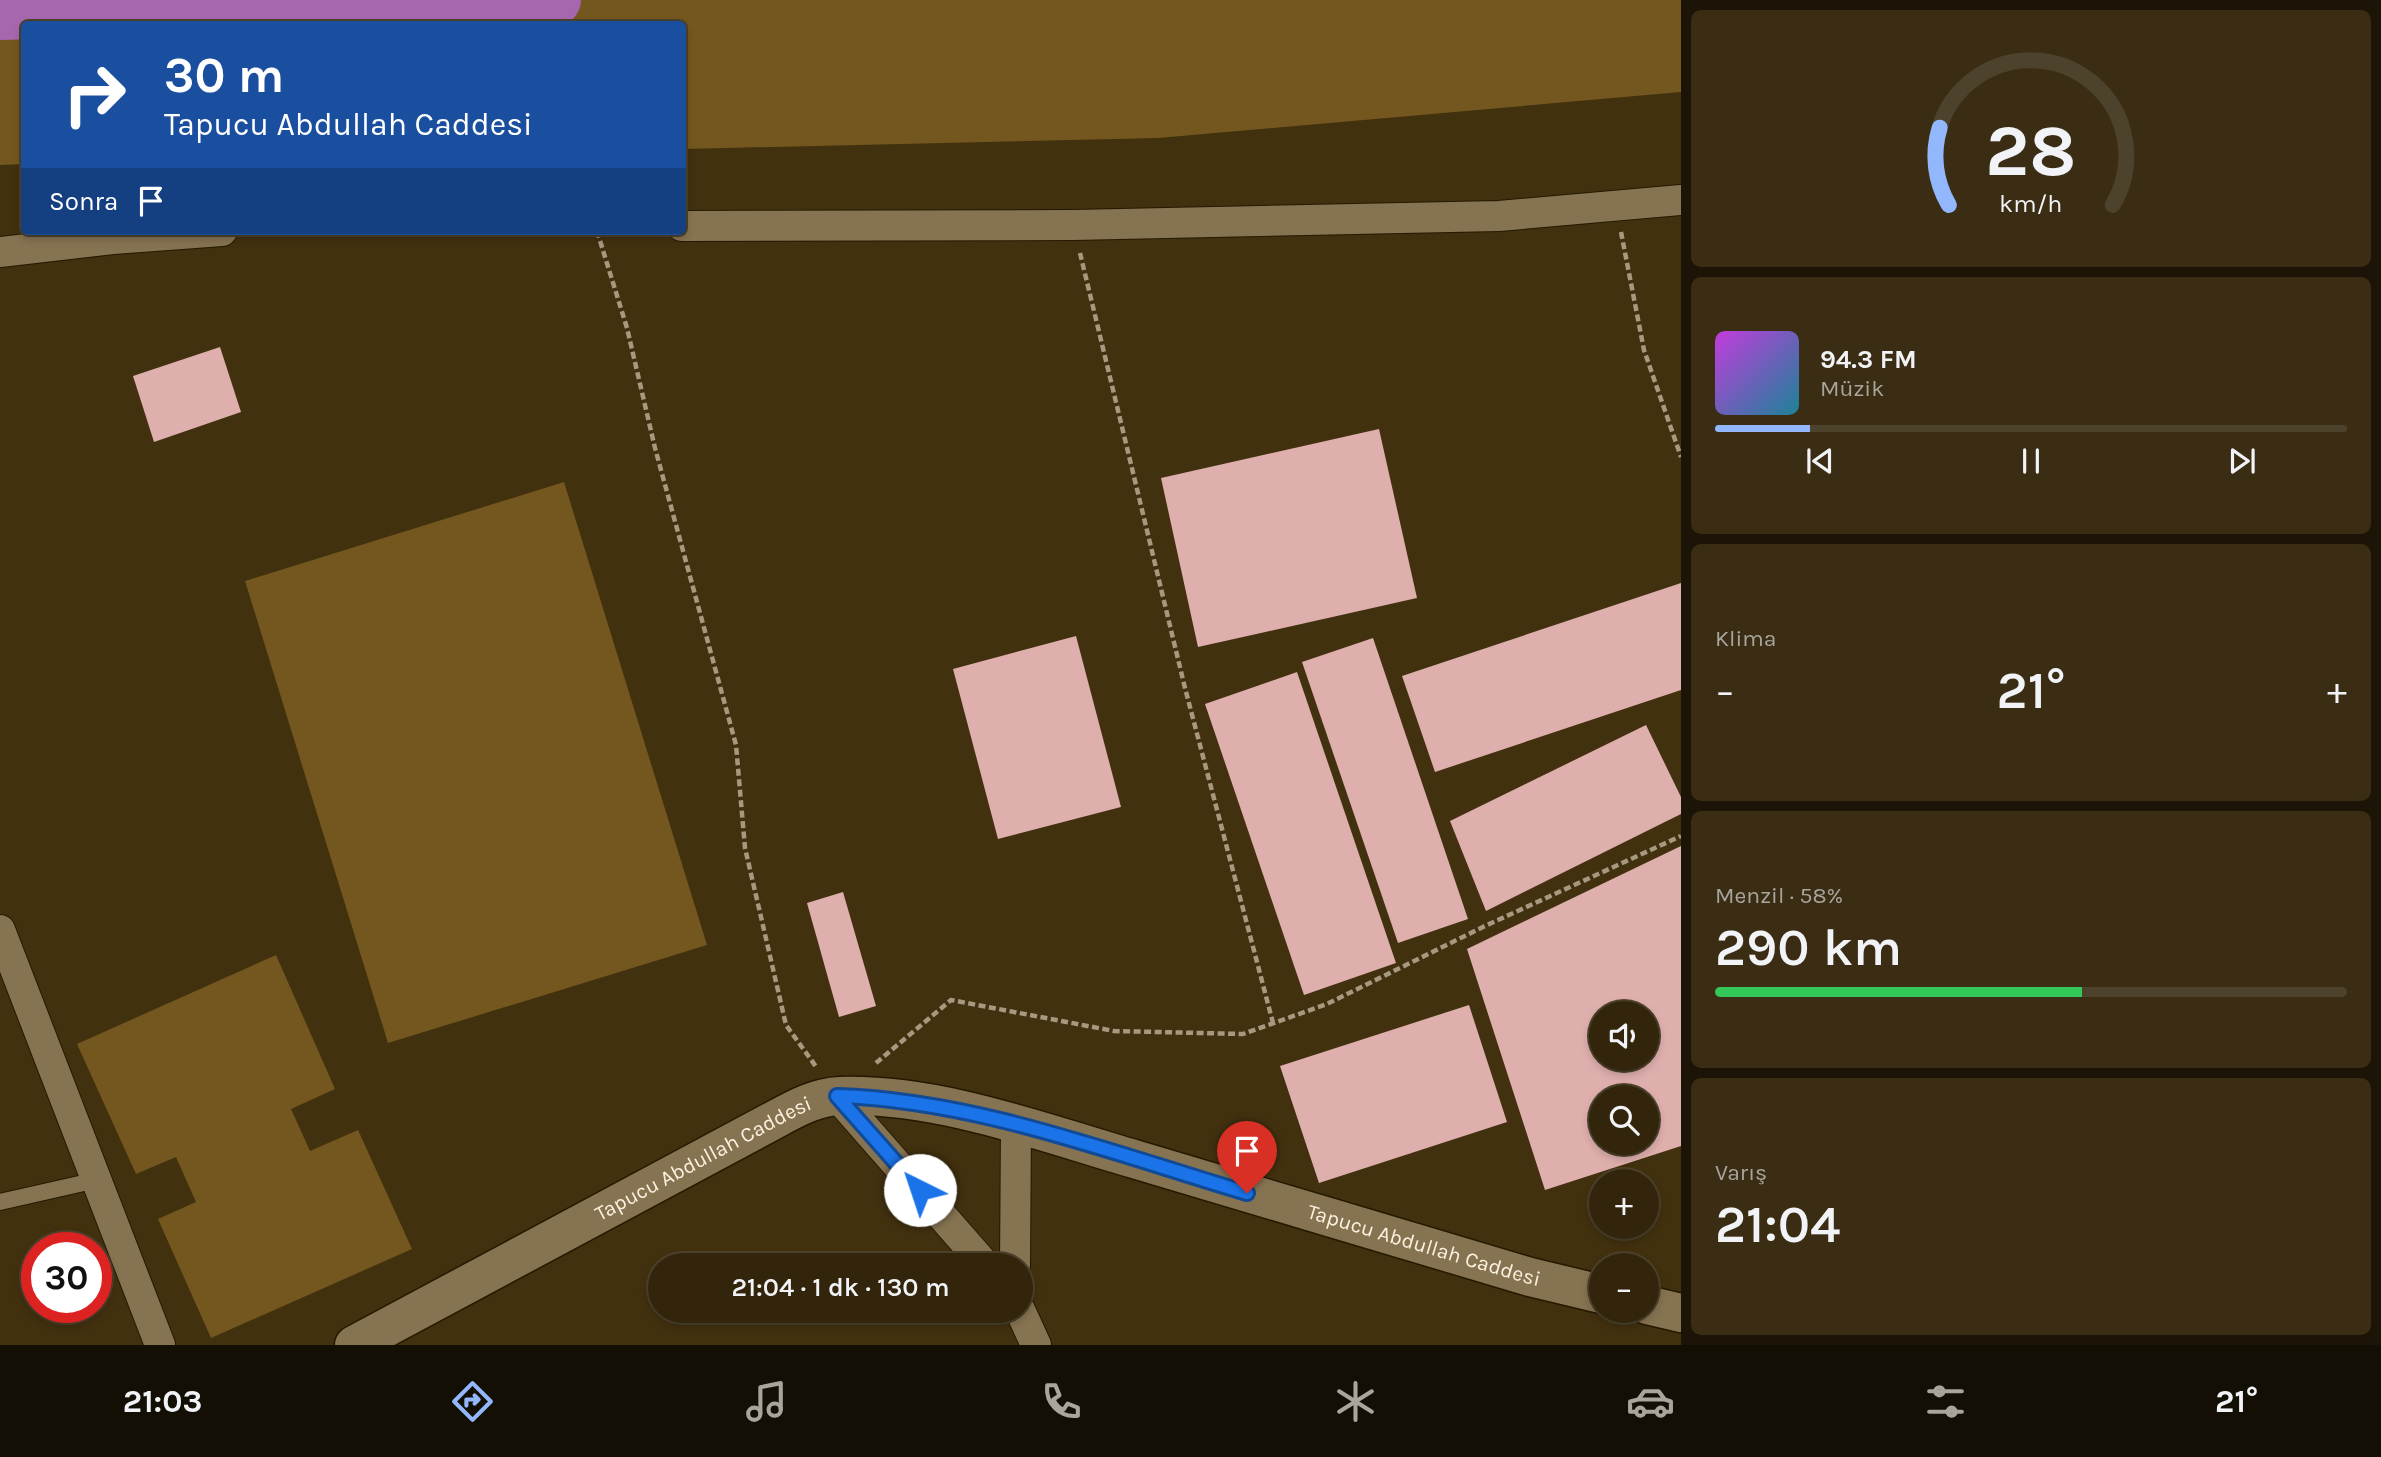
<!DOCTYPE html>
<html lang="tr">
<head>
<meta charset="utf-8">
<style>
	:root { --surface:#32250b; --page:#3a2d14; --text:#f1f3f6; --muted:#a8a59d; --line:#4d422c; --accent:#92b7fd }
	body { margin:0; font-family:Karla,sans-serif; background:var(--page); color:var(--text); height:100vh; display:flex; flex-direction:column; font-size:26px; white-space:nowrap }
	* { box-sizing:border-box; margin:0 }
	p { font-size:23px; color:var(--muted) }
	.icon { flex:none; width:38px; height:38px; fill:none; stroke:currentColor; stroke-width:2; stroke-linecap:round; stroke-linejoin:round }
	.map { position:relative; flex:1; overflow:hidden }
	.panel { display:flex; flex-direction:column; gap:10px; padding:10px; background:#1c1406; width:700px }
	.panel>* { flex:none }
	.hud { position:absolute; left:21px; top:21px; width:665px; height:214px; border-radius:7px; box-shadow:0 4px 10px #0003,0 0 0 2px var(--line); background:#1a4fa0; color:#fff; overflow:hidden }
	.controls { position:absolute; left:1589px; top:1001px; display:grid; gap:14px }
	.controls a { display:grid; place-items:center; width:70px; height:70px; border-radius:50%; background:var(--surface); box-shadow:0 4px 10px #0003,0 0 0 2px var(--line); font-size:35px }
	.speed { position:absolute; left:21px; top:1232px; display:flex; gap:14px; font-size:35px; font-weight:700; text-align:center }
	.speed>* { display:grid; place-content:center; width:91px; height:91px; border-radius:50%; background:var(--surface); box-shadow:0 4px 10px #0003,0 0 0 2px var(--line); line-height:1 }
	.speed .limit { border:10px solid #d22; background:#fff; color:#111 }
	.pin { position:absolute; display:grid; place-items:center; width:60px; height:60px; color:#fff; margin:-72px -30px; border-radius:50% 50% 50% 0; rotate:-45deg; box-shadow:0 0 7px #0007 }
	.pin .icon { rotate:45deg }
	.me { position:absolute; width:77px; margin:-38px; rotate:319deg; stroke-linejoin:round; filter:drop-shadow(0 0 5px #0008) }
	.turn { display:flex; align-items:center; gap:24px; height:147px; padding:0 28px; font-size:32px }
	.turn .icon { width:91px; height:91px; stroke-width:2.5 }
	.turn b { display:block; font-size:49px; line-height:60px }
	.then { display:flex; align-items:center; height:66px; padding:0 28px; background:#0003; gap:14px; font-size:26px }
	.big { font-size:52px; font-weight:600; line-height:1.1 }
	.panel .card { flex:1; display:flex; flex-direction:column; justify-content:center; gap:10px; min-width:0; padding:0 24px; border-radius:10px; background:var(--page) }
	.panel .dial { align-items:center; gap:0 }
	.dial svg { height:182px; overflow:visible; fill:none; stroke:var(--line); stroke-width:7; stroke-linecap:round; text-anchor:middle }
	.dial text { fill:var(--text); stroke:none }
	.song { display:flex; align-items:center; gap:21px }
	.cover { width:84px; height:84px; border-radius:10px; background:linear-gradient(135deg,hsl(290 70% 55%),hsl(190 70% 35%)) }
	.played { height:7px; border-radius:4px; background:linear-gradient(90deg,var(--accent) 15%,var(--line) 15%) }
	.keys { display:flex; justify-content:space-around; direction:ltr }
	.heat { display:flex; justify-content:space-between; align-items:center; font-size:38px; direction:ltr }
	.charge { height:10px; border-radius:5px; background:linear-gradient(90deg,#34c759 58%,var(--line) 0) }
	.trip { position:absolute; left:648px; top:1253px; width:385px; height:70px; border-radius:35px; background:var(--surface); box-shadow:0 4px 10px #0003,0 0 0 2px var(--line); font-weight:600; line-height:70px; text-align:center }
	.dock { display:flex; height:112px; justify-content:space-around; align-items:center; background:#140f04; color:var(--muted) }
	.dock .icon { width:49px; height:49px }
	.dock .current { color:var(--accent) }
	.dock b { font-size:32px; color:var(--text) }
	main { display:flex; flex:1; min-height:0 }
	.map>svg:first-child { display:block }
	.green { fill:#73571e }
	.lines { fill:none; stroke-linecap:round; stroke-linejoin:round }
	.river { stroke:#a667af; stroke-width:52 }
	.building { fill:#deafad; fill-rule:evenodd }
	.service-casing { stroke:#251901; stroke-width:18 }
	.minor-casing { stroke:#251901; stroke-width:32 }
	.tertiary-casing { stroke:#251901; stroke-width:41 }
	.path { stroke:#a79980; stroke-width:4.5; stroke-dasharray:7 3.5; stroke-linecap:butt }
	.service { stroke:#867351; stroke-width:16 }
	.minor { stroke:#867351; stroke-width:30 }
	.tertiary { stroke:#867351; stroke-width:38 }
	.route-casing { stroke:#114b97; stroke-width:18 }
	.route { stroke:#1a73e8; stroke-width:12 }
	.labels { text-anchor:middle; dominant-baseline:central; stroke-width:7; stroke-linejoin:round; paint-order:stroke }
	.street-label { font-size:21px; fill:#fbf1de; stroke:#372704 }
</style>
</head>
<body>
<main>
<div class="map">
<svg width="1681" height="1345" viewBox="0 0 1681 1345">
	<rect width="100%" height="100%" fill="#42310f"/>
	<g class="green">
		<path d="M0 0H1681V92L1158 138 683 149 682 24H24V164L0 165Z"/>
		<path d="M564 482 707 945 388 1043 245 581Z"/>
		<path d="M276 955 335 1089 291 1109 310 1151 358 1130 412 1249 211 1338 158 1219 196 1202 176 1157 136 1174 77 1044Z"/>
	</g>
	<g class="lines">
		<path class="river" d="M0 14 555 0"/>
	</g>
	<g class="building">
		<path d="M220 347 241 412 154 442 133 376Z"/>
		<path d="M1379 429 1417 598 1198 647 1161 478Z"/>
		<path d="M1681 583V690L1435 772 1402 676Z"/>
		<path d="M1076 636 1121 807 998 839 953 669Z"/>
		<path d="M1373 638 1468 919 1398 943 1302 662Z"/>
		<path d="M1297 672 1396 963 1304 995 1205 704Z"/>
		<path d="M1646 725 1681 797V814L1486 911 1450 821Z"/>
		<path d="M1681 846V1146L1545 1190 1467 949ZM1601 1013H1647V1059H1601ZM1601 1097H1647V1143H1601Z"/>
		<path d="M843 892 876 1006 839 1017 807 903Z"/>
		<path d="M1469 1005 1507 1122 1319 1183 1280 1066Z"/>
	</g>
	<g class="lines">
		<defs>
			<path id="service" d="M0 1202 97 1180"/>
			<g id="minor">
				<path d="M682 226 1073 225 1499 216 1681 200"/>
				<path d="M0 252 113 239 222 231"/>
				<path d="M0 930 160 1345"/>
				<path d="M837 1096 985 1265"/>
				<path d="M1015 1265 1016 1124"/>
				<path d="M1020 1310 1036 1345"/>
			</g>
			<g id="tertiary">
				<path d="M1647 1305 1681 1313"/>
				<path id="s1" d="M354 1345 776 1119C796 1108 816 1097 840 1096 938 1093 1041 1132 1134 1159 1266 1198 1398 1238 1530 1277L1601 1294"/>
			</g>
		</defs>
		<use href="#service" class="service-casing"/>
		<use href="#minor" class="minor-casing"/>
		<use href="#tertiary" class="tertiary-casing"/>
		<g class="path">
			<path d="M597 231 627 328 655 448 736 745 745 848 786 1025 817 1068"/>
			<path d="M1621 232 1644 350 1681 457"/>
			<path d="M1080 253 1185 688 1273 1023"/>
			<path d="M876 1063 951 1000 1114 1031 1243 1034 1327 1004 1485 926 1681 836"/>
		</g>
		<use href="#service" class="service"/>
		<use href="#minor" class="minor"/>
		<use href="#tertiary" class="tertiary"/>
	</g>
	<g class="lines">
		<defs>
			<path id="route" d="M920 1190 837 1096C975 1100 1115 1154 1247 1193"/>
		</defs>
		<use href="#route" class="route-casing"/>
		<use href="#route" class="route"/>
	</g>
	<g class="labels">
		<g class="street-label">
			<text stroke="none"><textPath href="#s1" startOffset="396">Tapucu Abdullah Caddesi</textPath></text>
			<text stroke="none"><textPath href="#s1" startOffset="1152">Tapucu Abdullah Caddesi</textPath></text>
		</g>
	</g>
</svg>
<div class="controls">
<a><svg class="icon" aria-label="sound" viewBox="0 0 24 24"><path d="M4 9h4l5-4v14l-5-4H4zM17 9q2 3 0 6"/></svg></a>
<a><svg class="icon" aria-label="search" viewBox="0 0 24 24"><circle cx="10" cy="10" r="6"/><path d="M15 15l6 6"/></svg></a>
<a>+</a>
<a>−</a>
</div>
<div class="speed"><div class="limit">30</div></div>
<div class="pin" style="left:1247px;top:1193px;background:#d93025"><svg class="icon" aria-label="arrive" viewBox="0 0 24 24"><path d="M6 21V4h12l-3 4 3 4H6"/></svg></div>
<svg class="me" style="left:920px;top:1190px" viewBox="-20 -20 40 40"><circle r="19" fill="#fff"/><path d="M0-13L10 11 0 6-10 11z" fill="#1a73e8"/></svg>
<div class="trip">21:04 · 1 dk · 130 m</div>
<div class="hud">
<div class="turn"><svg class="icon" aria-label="right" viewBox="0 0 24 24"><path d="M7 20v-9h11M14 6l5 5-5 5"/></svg><div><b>30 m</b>Tapucu Abdullah Caddesi</div></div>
<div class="then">Sonra<svg class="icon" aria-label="arrive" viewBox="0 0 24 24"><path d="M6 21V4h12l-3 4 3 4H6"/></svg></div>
</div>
</div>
<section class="panel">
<div class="card dial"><svg viewBox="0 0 100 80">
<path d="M14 69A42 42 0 1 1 86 69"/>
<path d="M14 69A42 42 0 0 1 10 35" stroke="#92b7fd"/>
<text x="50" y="56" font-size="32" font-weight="700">28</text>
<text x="50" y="72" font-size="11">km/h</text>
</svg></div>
<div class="card">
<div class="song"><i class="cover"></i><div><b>94.3 FM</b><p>Müzik</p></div></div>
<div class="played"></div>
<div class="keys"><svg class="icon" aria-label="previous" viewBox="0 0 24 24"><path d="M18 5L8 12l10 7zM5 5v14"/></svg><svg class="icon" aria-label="pause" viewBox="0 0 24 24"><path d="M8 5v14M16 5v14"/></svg><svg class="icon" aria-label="next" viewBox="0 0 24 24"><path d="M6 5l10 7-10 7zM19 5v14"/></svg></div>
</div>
<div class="card"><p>Klima</p>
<div class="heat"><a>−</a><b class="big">21°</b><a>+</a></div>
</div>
<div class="card"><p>Menzil · 58%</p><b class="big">290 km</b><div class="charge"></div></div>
<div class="card"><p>Varış</p><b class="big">21:04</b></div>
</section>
</main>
<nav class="dock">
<b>21:03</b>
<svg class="icon current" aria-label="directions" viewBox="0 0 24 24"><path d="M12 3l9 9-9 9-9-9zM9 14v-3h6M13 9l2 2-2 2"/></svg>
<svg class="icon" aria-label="music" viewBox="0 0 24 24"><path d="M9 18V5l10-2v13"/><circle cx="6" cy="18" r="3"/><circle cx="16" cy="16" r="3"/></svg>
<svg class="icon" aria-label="phone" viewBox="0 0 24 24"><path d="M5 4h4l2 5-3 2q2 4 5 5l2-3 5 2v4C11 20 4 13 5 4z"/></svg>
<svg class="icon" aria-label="climate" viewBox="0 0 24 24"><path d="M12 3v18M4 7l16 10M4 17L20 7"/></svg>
<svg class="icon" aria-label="car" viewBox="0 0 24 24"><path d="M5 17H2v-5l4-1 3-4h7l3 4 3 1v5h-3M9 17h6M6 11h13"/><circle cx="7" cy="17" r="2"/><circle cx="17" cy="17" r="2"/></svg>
<svg class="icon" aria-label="filters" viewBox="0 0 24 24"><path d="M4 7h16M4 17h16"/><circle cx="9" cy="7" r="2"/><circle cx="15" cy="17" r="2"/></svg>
<b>21°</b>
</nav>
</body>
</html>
